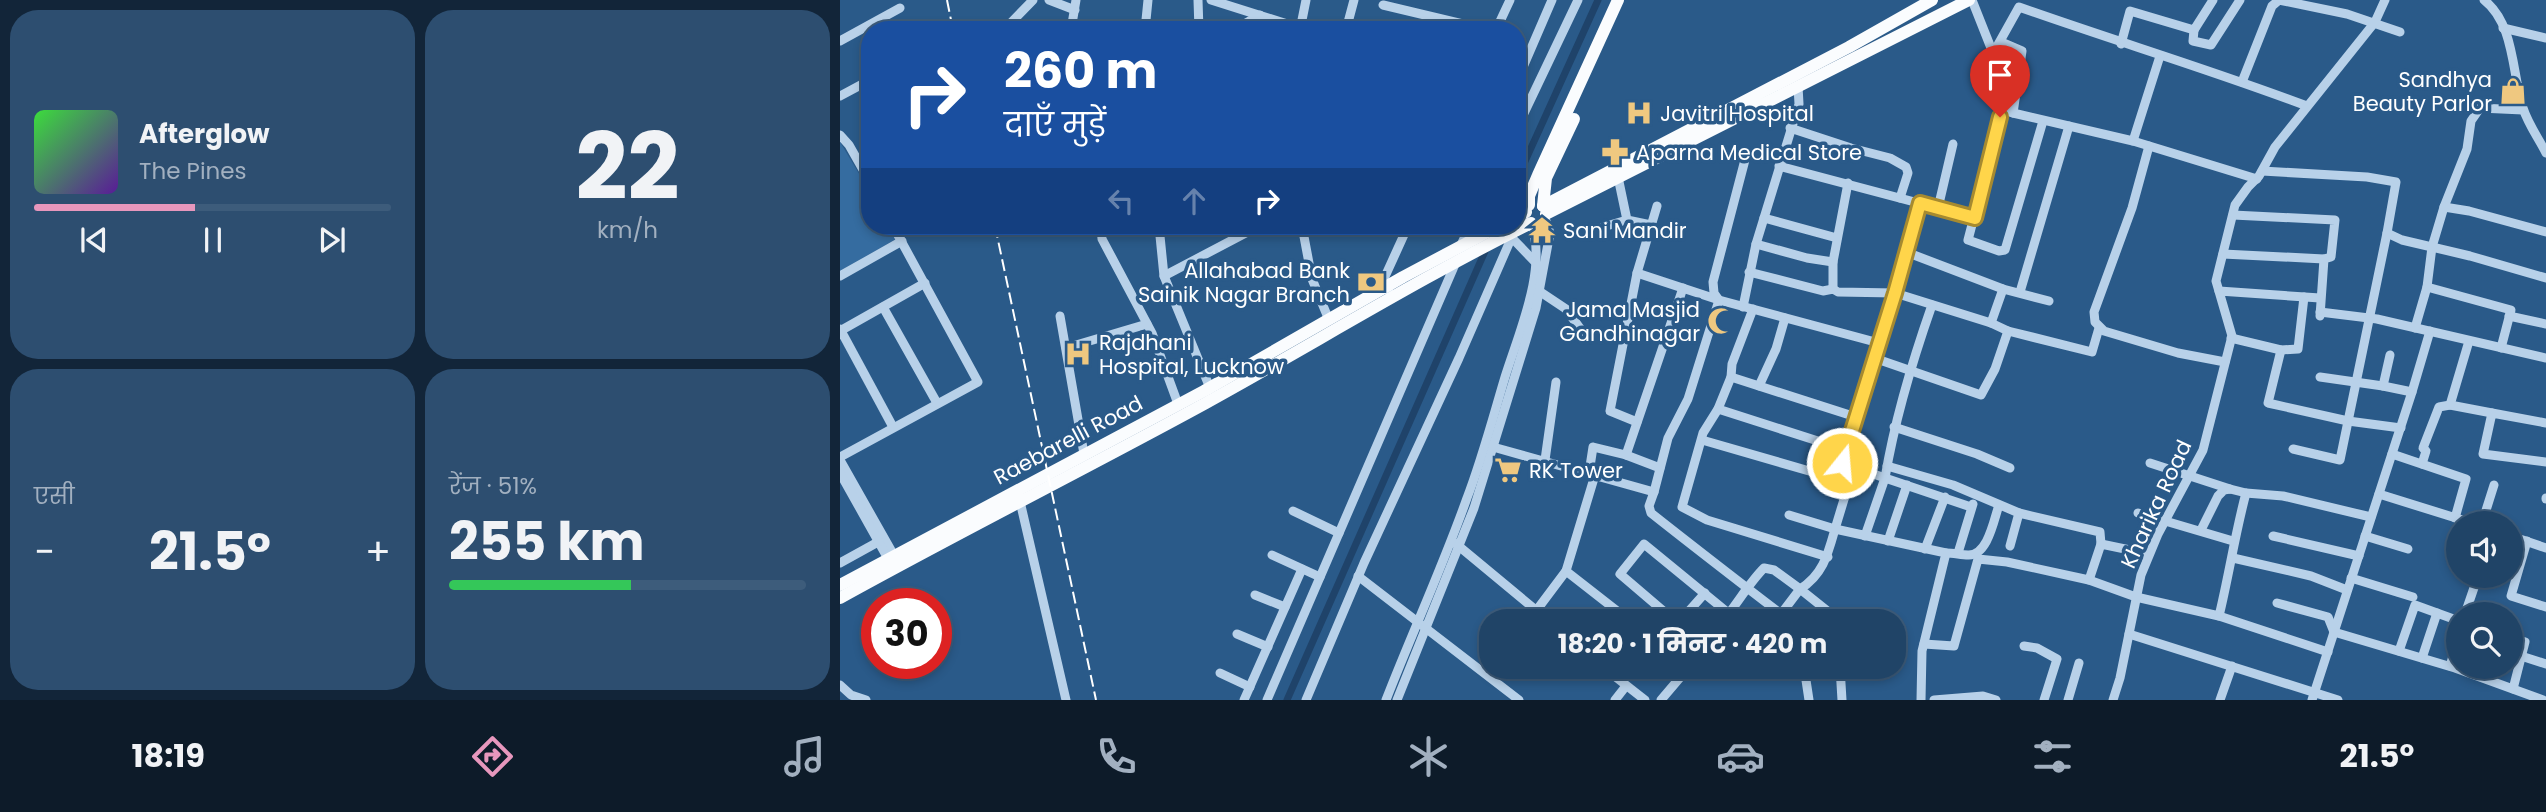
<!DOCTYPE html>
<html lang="hi">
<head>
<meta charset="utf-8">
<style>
	:root { --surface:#204467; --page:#2d4e70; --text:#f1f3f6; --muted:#a2b0c0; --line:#3d5c7b; --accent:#e797bd }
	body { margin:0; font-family:Poppins,"Noto Sans Devanagari",sans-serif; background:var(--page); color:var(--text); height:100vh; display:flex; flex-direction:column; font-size:26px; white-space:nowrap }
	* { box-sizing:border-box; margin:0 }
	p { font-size:23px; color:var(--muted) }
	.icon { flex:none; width:38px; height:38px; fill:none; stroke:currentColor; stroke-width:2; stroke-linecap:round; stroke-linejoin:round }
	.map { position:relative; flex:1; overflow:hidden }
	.details { display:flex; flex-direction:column; gap:10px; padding:10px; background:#122539; width:840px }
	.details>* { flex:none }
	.guide { position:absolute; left:21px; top:21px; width:665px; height:214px; border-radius:28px; box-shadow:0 4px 10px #0003,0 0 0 2px var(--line); background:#1a4fa0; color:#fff; overflow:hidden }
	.buttons { position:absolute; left:1606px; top:511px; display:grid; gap:14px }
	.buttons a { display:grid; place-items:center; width:77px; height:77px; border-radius:50%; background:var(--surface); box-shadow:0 4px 10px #0003,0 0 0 2px var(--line); font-size:35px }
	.speed { position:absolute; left:21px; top:588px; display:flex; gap:14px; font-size:35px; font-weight:700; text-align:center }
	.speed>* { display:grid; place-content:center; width:91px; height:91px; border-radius:50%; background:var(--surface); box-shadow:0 4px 10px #0003,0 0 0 2px var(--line); line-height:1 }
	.speed .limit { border:10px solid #d22; background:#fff; color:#111 }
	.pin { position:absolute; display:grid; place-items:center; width:60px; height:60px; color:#fff; margin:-72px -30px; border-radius:50% 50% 50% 0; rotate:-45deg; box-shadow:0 0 7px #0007 }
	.pin .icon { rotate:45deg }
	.me { position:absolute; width:77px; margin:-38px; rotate:17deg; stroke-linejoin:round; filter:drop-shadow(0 0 5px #0008) }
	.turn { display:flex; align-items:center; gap:24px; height:147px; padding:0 28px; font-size:32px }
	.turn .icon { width:91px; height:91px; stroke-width:2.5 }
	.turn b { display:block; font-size:49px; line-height:60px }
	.lanes { display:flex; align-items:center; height:66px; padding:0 28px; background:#0003; justify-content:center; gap:35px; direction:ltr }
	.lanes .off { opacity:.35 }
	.big { font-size:52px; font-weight:700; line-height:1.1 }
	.details .tile { flex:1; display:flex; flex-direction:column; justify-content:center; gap:10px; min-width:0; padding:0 24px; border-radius:28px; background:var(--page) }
	.details .dial { align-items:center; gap:0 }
	.dial b { font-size:91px; line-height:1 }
	.song { display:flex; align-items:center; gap:21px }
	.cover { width:84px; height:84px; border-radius:10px; background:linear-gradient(135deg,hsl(120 70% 55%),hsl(270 70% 35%)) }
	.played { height:7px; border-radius:4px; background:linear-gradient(90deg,var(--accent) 45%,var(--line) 45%) }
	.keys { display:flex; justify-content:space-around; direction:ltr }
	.heat { display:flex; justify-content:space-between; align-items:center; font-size:38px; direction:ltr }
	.charge { height:10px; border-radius:5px; background:linear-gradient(90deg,#34c759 51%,var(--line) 0) }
	.details .tiles { flex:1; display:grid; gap:10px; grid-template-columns:repeat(2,1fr) }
	.trip { position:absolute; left:639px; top:609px; width:427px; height:70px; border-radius:28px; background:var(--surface); box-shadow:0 4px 10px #0003,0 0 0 2px var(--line); font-weight:700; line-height:70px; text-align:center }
	.menu { display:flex; height:112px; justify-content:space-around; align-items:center; background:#0d1b29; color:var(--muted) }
	.menu .icon { width:49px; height:49px }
	.menu .current { color:var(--accent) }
	.menu b { font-size:32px; color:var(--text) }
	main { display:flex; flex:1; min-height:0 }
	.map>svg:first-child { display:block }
	.green { fill:#356ca0 }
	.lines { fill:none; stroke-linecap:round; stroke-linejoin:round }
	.canal { stroke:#1f436a; stroke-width:7 }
	.minor { stroke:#b8d1e9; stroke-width:9 }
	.major { stroke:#fafcfe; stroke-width:12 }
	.rail { stroke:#fff; stroke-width:2; stroke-dasharray:12 5; stroke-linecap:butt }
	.route-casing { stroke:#a68a30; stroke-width:18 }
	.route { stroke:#ffd54a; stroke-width:12 }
	.labels { text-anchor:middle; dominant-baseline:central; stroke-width:7; stroke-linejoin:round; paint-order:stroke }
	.poi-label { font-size:21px; fill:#fff; stroke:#2a5a89; text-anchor:start }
	.street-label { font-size:21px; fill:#fff; stroke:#2a5a89 }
</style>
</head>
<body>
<main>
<section class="details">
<div class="tiles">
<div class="tile">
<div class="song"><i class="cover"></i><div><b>Afterglow</b><p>The Pines</p></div></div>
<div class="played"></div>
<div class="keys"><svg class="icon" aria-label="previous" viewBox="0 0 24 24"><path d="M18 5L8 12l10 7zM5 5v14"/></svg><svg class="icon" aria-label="pause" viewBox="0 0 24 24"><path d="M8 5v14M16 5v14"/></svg><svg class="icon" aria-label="next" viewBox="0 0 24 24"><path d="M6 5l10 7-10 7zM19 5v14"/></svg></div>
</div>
<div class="tile dial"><b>22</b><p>km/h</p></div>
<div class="tile"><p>एसी</p>
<div class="heat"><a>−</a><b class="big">21.5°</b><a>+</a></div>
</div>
<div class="tile"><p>रेंज · 51%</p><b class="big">255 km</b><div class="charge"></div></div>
</div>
</section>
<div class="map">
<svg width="1706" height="700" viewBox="0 0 1706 700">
	<rect width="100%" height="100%" fill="#2a5a89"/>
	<path class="green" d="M0 142 30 192V226H49L56 239 0 271Z"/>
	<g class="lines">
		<g class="canal">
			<path d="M677 179 758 0"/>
			<path d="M447 700 646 249"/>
		</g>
		<g class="minor">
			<path d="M209 0 235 10"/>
			<path d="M358 0 359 30"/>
			<path d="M371 0 460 28"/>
			<path d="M1132 0 1151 48 1155 50 1179 7C1275 41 1372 70 1467 106"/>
			<path d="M1644 0C1675 24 1672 75 1683 108 1688 124 1699 139 1706 153"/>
			<path d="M543 5 648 30"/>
			<path d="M1663 28 1706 38"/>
			<path d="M164 30 193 0"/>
			<path d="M231 30 236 0"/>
			<path d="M305 30 308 0"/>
			<path d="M394 30 420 15"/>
			<path d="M460 30 466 0"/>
			<path d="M506 30 514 0"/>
			<path d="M656 30 670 0"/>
			<path d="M1354 30 1353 41 1371 45 1400 0"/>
			<path d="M0 41 60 8"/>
			<path d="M1161 42 1182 51 1173 113 1165 111 1160 117 1128 240 1159 251 1165 250 1203 121"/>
			<path d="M1281 44 1290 11 1354 30 1373 0"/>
			<path d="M677 81 712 0"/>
			<path d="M1402 82 1432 6 1439 0 1507 14 1560 32"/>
			<path d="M0 96 30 80"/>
			<path d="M1683 110 1640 108 1631 121 1627 149 1604 207 1629 211 1706 232"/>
			<path d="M1173 113 1293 141 1417 179"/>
			<path d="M677 128 738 0"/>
			<path d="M950 128 1011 148 1050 158 1066 167 1068 173 1060 198"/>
			<path d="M0 135 9 145 30 182"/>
			<path d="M1293 141 1320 56"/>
			<path d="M1309 146 1292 208 1254 312 1255 322 1264 331 1338 353 1385 362"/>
			<path d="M939 166 1135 218"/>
			<path d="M1422 171 1527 177 1556 182 1547 233 1562 240 1630 256 1706 278"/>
			<path d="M778 177 787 220 811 225"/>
			<path d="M1098 208 1113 144"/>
			<path d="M1393 215 1495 220 1491 257 1484 259 1480 316"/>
			<path d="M924 218 997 238"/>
			<path d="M261 226 262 239 312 333 338 404"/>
			<path d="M319 226 324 276 370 388"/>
			<path d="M393 226 399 236"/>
			<path d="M462 226 472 279 489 320"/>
			<path d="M552 226 567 227"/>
			<path d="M763 227 787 220"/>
			<path d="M673 239 696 263"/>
			<path d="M916 244 967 258 993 262"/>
			<path d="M621 245 630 226"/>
			<path d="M1066 252 1163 289 1209 301"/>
			<path d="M1383 254 1484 259"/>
			<path d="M909 272 983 291 993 289 998 292 1055 293 1151 323 1168 331 1252 352 1259 328"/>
			<path d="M797 273 879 300 1039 343"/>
			<path d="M0 276 62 241"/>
			<path d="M324 276 419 226"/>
			<path d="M1587 287 1592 247 1604 207"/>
			<path d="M993 289V262L1008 183"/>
			<path d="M549 291 543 281 568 226"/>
			<path d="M699 291 726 309 747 338"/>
			<path d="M1379 291 1480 298"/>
			<path d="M1180 292 1229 126"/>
			<path d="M1092 305C1072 362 1055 418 1045 478L1131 507"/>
			<path d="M43 307 97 403"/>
			<path d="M903 307 916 244 959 104 958 86"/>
			<path d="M913 309 892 364 891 377 878 409 863 433 842 507 867 520 988 557"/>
			<path d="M1480 312 1537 319 1706 358"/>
			<path d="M220 316 244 454"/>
			<path d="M1669 316 1706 324"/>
			<path d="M1151 323 1163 289"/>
			<path d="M1575 328 1587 287 1671 310 1661 348"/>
			<path d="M0 329 53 427"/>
			<path d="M0 331 85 283"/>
			<path d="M1391 338 1441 350 1458 349 1464 297"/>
			<path d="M226 348 307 324"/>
			<path d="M1441 350 1428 403 1508 421 1561 428"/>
			<path d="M1034 358 1141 395 1155 369 1168 331"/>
			<path d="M891 377 1016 417"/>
			<path d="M1480 377 1543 386 1572 392"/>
			<path d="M919 386 936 349 945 318"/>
			<path d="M1543 386 1550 355"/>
			<path d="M1610 405 1652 413"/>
			<path d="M878 409 1006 450"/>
			<path d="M797 422 770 411 797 273 817 206"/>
			<path d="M1706 423 1652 413 1643 454 1706 462"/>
			<path d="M1054 427 1137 454 1170 468"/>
			<path d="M862 440 997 479"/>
			<path d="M653 447 814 492 809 506 811 513C854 547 898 581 941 614L960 589 934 570 924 568C909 583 897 604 883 621"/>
			<path d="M1453 449 1500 460 1547 233"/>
			<path d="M1552 454 1626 479 1615 518"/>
			<path d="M786 455 843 288"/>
			<path d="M0 457 138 382 53 226"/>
			<path d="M0 460 56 559"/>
			<path d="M705 460 716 382"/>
			<path d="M1002 463 1045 478 1025 536"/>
			<path d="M1310 463 1390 489"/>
			<path d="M1582 464 1586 451 1583 448 1599 407 1610 405 1629 341"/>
			<path d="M1047 466 1113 485 1179 513 1170 546"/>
			<path d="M0 473 51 564"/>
			<path d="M749 473 753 447 786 455 820 468"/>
			<path d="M755 475 726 571 790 621"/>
			<path d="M814 492 828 438 848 399 879 300 874 293 873 282 906 156"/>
			<path d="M1539 494 1632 523"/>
			<path d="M179 497 226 700"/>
			<path d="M1706 499V498"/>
			<path d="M453 511 499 533"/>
			<path d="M1179 513 1260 532 1261 544"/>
			<path d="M1298 513 1393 541"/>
			<path d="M949 515 995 529 1009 483 997 479 1055 293 1080 203"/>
			<path d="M1642 523 1654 485"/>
			<path d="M1361 530 1378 496 1384 490 1390 489 1406 493 1443 496 1531 517"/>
			<path d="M1433 536 1519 556"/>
			<path d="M1525 536 1568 549"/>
			<path d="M1671 536 1706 548"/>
			<path d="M1048 541 1067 485"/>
			<path d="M1687 541 1671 596 1706 607"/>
			<path d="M615 543 709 621"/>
			<path d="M1085 549 1105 497"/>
			<path d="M1106 553C1114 553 1121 555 1128 555 1148 556 1154 519 1159 505"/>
			<path d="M1118 553 1133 504"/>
			<path d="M432 555 480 577"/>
			<path d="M1393 558 1471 576 1507 590"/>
			<path d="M0 563 38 542"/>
			<path d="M518 576 679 700"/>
			<path d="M1511 578 1573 597"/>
			<path d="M1249 580 1261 544 1309 554"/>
			<path d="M415 595 445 607"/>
			<path d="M1437 603 1488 617 1494 632 1615 668 1703 700"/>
			<path d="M696 611 726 571"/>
			<path d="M1625 614 1638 576"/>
			<path d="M1379 616 1488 652"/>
			<path d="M835 621 780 574 804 544 898 621"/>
			<path d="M840 621 865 593"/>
			<path d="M996 621 995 617 960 589C983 575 988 554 995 529L1106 553 1082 651 1081 700"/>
			<path d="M397 634 428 647"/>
			<path d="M1289 634 1498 700"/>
			<path d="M1671 637 1685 642 1673 689"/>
			<path d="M1084 644 1114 646 1138 559 1167 562 1249 580 1296 597 1379 616C1389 575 1395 534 1406 493"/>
			<path d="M1184 646 1197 648 1217 659 1204 700"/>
			<path d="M1559 651 1575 605 1619 621"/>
			<path d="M1681 656 1706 664"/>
			<path d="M1582 658 1597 613"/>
			<path d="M1610 666 1619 636"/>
			<path d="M763 667 805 700"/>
			<path d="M849 667 866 671 896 667"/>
			<path d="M964 667 969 700"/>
			<path d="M1000 667 1002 700"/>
			<path d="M380 673 410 687"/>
			<path d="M0 685 11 695 26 700"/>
			<path d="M404 700 462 569"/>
			<path d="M427 700 616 262"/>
			<path d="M466 700 524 563 619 358 674 232"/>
			<path d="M546 700C572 633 603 566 627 498 642 459 653 417 665 377 679 332 708 268 691 223"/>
			<path d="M557 700 634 508 696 308 710 233 705 218"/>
			<path d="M775 700 786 686"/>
			<path d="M821 700 849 667"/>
			<path d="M1094 700 1143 696 1156 700"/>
			<path d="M1228 700 1239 663"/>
			<path d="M1273 700 1280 678 1301 575 1318 534 1363 450 1392 336 1376 281 1395 205 1408 187 1419 176 1435 147 1535 22 1545 0"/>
			<path d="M1380 700 1392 666"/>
			<path d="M1472 700 1572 392 1590 331"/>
		</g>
		<g class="major">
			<path d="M689 205V196L698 175 778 0"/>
			<path d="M703 206 1009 47 1092 0"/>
			<path d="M703 206 706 178 734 119"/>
			<path d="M706 214 1129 0"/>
			<path d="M677 217 686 212"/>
			<path d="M0 585 364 391 563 277 659 226"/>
			<path d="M0 598C121 531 245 469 366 403 475 343 580 278 691 223"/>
		</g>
		<g class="rail">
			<path d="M107 0 113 30"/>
			<path d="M155 226 256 700"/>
		</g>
	</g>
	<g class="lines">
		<defs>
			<path id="route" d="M1002 463 1055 293 1080 203 1135 218 1160 117"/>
		</defs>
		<use href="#route" class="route-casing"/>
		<use href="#route" class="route"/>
	</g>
	<defs>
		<symbol id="shop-bare" viewBox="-9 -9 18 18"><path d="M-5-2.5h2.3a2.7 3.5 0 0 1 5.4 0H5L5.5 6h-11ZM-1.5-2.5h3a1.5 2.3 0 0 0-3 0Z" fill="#efc880" stroke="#2a5a89" stroke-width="2.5" paint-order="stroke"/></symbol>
		<symbol id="hospital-bare" viewBox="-9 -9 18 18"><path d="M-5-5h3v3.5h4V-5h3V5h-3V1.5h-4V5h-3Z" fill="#efc880" stroke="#2a5a89" stroke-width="2.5" paint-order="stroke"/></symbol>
		<symbol id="pharmacy-bare" viewBox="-9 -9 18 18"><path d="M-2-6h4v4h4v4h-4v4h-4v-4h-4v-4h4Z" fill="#efc880" stroke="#2a5a89" stroke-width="2.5" paint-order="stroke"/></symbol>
		<symbol id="temple-bare" viewBox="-9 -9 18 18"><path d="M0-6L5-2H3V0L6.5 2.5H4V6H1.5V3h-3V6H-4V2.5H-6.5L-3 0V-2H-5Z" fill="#efc880" stroke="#2a5a89" stroke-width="2.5" paint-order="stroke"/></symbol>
		<symbol id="bank-bare" viewBox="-9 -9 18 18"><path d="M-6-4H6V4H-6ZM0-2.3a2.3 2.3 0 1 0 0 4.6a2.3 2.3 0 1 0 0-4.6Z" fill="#efc880" stroke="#2a5a89" stroke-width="2.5" paint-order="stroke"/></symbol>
		<symbol id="mosque-bare" viewBox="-9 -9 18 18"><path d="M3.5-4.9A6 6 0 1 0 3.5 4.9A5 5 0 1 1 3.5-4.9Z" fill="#efc880" stroke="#2a5a89" stroke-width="2.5" paint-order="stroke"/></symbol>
		<symbol id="supermarket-bare" viewBox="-9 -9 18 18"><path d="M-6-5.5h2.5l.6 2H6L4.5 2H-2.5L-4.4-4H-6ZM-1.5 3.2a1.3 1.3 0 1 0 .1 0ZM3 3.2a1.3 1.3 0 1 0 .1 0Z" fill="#efc880" stroke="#2a5a89" stroke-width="2.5" paint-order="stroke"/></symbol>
	</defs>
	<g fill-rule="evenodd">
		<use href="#shop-bare" x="1654" y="72" width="38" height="38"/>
		<use href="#hospital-bare" x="780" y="94" width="38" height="38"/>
		<use href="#pharmacy-bare" x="756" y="133" width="38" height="38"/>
		<use href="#temple-bare" x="683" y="211" width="38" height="38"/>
		<use href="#bank-bare" x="512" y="263" width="38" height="38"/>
		<use href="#mosque-bare" x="862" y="302" width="38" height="38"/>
		<use href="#hospital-bare" x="219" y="335" width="38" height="38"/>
		<use href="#supermarket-bare" x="649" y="451" width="38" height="38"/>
	</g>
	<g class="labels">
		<g class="poi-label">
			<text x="1652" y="79" text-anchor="end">Sandhya<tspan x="1652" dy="24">Beauty Parlor</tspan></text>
			<text x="820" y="113">Javitri Hospital</text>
			<text x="796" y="152">Aparna Medical Store</text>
			<text x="723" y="230">Sani Mandir</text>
			<text x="510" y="270" text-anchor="end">Allahabad Bank<tspan x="510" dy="24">Sainik Nagar Branch</tspan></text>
			<text x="860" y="309" text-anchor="end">Jama Masjid<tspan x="860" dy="24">Gandhinagar</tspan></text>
			<text x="259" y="342">Rajdhani<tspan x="259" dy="24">Hospital, Lucknow</tspan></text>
			<text x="689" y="470">RK Tower</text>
		</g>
		<g class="street-label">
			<text transform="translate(228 440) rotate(-28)">Raebarelli Road</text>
			<text transform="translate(1316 504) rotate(-65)">Kharika Road</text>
		</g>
	</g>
</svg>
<div class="buttons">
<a><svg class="icon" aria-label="sound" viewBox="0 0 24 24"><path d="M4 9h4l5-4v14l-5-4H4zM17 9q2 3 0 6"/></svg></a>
<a><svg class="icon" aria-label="search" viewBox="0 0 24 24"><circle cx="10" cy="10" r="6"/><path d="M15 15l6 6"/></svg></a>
</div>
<div class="speed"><div class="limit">30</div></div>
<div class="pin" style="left:1160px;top:117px;background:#d93025"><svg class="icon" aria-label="arrive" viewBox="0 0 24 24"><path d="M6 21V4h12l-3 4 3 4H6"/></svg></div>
<svg class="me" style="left:1002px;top:463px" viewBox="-20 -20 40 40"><circle r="17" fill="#ffd54a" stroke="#fff" stroke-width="3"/><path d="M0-11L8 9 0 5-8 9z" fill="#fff"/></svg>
<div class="trip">18:20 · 1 मिनट · 420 m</div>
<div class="guide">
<div class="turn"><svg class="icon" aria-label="right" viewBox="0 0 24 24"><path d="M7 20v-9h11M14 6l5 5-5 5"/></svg><div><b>260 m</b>दाएँ मुड़ें</div></div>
<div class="lanes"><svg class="icon off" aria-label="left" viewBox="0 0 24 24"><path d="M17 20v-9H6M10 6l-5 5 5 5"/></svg><svg class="icon off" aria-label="ahead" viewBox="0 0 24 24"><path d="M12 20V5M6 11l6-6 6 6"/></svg><svg class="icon" aria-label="right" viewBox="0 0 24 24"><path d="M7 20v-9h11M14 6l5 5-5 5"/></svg></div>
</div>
</div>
</main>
<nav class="menu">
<b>18:19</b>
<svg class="icon current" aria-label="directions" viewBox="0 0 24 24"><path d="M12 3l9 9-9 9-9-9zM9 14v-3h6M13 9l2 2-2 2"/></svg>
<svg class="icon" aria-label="music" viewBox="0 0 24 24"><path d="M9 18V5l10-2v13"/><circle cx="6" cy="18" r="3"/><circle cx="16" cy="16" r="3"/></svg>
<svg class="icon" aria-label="phone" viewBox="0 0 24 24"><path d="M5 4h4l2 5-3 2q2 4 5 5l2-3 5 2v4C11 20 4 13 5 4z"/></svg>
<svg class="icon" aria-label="climate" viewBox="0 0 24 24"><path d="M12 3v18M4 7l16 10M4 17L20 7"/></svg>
<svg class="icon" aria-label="car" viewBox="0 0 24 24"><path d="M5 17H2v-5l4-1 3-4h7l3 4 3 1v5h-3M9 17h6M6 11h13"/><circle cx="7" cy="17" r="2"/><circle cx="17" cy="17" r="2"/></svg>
<svg class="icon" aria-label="filters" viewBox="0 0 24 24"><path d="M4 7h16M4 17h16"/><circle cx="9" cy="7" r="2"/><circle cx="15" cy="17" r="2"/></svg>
<b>21.5°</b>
</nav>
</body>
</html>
